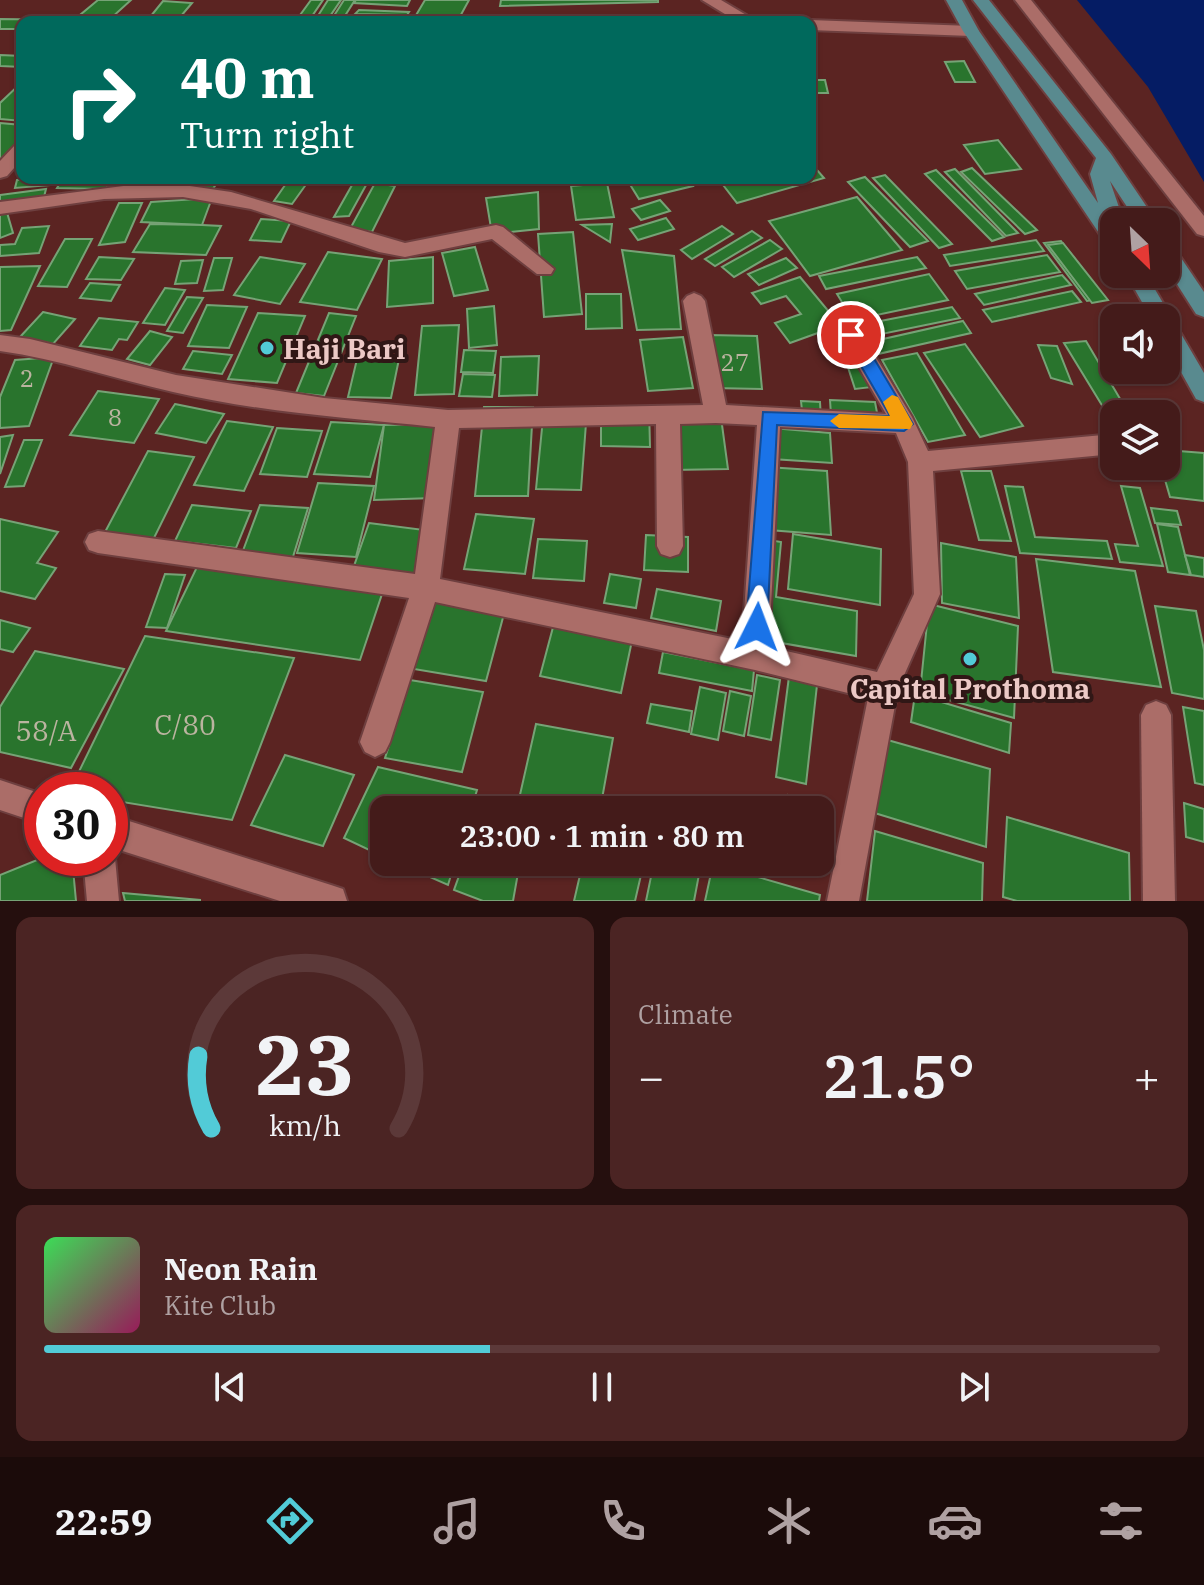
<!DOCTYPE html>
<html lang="en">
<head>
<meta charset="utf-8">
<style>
	:root { --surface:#441b1a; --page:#4b2423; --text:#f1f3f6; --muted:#afa1a2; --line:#5c3939; --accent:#52cbd7 }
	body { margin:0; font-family:"IBM Plex Serif",serif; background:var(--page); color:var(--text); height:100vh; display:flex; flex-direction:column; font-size:30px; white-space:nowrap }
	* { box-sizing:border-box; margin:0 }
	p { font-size:26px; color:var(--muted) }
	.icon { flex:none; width:44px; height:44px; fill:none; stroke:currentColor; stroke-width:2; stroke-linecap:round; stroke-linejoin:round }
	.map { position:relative; height:901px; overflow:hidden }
	.side { display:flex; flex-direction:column; gap:16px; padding:16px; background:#250f0e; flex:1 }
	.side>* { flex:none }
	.hud { position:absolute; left:16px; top:16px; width:800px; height:168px; border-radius:16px; box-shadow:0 2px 6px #0004,0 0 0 2px var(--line); background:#00695c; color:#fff; overflow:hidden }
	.needle { width:52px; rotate:155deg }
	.buttons { position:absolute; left:1100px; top:208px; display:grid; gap:16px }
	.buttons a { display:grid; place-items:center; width:80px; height:80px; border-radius:16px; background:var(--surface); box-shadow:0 2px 6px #0004,0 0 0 2px var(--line); font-size:40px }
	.speed { position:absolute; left:24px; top:772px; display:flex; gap:16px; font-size:40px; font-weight:700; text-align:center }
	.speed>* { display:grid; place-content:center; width:104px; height:104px; border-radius:50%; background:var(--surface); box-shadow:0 2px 6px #0004,0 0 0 2px var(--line); line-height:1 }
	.speed .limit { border:12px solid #d22; background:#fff; color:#111 }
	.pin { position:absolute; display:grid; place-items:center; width:68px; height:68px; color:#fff; margin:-34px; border:4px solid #fff; border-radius:50%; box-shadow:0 2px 8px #0007 }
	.me { position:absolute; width:88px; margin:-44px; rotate:3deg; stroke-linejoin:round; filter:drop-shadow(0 0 6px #0008) }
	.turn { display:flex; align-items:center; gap:28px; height:168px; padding:0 32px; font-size:36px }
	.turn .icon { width:104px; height:104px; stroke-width:2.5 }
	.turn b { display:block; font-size:56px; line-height:68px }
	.big { font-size:60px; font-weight:600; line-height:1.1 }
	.side .tile { flex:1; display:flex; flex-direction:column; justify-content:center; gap:12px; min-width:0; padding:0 28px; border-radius:16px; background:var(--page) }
	.side .dial { align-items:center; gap:0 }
	.dial svg { height:208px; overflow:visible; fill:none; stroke:var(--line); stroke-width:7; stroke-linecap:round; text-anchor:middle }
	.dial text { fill:var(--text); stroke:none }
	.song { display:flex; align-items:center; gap:24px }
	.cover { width:96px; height:96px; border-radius:12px; background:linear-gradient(135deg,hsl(130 70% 55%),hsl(330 70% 35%)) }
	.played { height:8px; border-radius:4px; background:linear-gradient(90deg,var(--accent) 40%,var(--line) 40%) }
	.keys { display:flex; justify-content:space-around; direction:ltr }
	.heat { display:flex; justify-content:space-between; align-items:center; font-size:44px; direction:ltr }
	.side .tiles { flex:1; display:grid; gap:16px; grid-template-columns:1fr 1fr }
	.tile:last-child { grid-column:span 2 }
	.trip { position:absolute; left:370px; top:796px; width:464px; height:80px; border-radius:16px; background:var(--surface); box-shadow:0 2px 6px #0004,0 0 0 2px var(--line); font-weight:600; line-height:80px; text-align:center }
	.menu { display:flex; height:128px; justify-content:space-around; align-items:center; background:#1b0b0a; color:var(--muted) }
	.menu .icon { width:56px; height:56px }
	.menu .current { color:var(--accent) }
	.menu b { font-size:36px; color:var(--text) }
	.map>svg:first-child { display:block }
	.water { fill:#051c64 }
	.building { fill:#29742d; stroke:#76a376; stroke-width:2 }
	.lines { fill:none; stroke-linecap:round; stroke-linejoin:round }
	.minor-casing { stroke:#6e3f3f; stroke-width:4 }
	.major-casing { stroke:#6e3f3f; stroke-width:4 }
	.minor { fill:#ab6d68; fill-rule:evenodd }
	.major { fill:#598a8f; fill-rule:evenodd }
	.route { fill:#1a73e8; stroke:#114b97; stroke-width:2 }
	.slow { fill:#f59e0b }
	.poi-dot { fill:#52cbd7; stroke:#301716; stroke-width:3 }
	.labels { text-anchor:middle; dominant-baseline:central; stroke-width:8; stroke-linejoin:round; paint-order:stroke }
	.number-label { font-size:24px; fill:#bbb4a0 }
	.poi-label { font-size:28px; font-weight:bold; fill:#ecc9c6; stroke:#301716; text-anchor:start }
	.near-number-label { font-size:28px; fill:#bbb4a0 }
</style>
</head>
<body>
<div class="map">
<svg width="1204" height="901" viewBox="0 0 1204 901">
	<rect width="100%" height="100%" fill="#5b2422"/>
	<path class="water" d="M1077 0H1204V182L1148 87Z"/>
	<g class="building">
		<path d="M98 0H131L109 20 80 15Z"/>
		<path d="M311 0H323L308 22H295Z"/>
		<path d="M328 0H341L326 22H314Z"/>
		<path d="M344 0H355L341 22H330Z"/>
		<path d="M356 0H410L407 6 354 3Z"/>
		<path d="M425 0H469L457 22H412Z"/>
		<path d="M501 0H658V2L500 6Z"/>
		<path d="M163 1 192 3 176 22H146Z"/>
		<path d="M359 10 409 12 407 15 355 14Z"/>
		<path d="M0 19 76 20 22 22V29H0Z"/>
		<path d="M0 55 22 56V67L0 66Z"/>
		<path d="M964 61 975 82H955L945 62Z"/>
		<path d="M810 80H825L828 93H810Z"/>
		<path d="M22 82V121L0 119V103Z"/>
		<path d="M0 123 22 125V140L0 165Z"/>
		<path d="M998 140 1021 169 985 174 964 145Z"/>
		<path d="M810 162 824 178 737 203 720 181 810 178Z"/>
		<path d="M972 168 1037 230 1025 234 961 172Z"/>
		<path d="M955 169 1018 233 1006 236 945 172Z"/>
		<path d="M936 170 1004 237 992 241 925 174Z"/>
		<path d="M885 175 952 244 939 248 873 178Z"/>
		<path d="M865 177 928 241 910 247 848 182Z"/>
		<path d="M53 178 50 185 15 188 17 180Z"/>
		<path d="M63 178H112L106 189 57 188Z"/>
		<path d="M178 178H211L220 179 209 194 170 189Z"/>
		<path d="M290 178 310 179 292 204 274 201Z"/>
		<path d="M356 178H370L349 216 334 217Z"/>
		<path d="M626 178H688L693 186 639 199Z"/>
		<path d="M375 183 395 186 372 232 350 229Z"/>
		<path d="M607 183 614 217 576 220 571 186Z"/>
		<path d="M46 189 44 197 0 205V195Z"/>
		<path d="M538 192 539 229 492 234 486 198Z"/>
		<path d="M857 197 902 250 810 276 769 221Z"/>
		<path d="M212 198 202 225 141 222 151 202Z"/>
		<path d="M660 200 670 211 641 220 632 209Z"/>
		<path d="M119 203H142L125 242 99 245Z"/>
		<path d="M6 209 13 233 0 238V211Z"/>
		<path d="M666 218 674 229 638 240 630 229Z"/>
		<path d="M261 219 291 221 281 242 250 240Z"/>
		<path d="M150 224 202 225 221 226 206 255 133 252Z"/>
		<path d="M612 224 610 242 582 225Z"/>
		<path d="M49 226 39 253 0 256V245L15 244 22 228Z"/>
		<path d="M722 226 733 234 692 259 681 250Z"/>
		<path d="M752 231 762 238 715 266 705 259Z"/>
		<path d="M573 232 582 314 544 317 538 234Z"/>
		<path d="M65 239H92L67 287 38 286Z"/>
		<path d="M770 240 782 249 734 277 722 267Z"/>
		<path d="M1036 240 1044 251 950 266 944 255Z"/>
		<path d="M1061 241 1105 298 1087 301 1044 243Z"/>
		<path d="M1063 243 1108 300 1092 303 1048 245Z"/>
		<path d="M475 247 488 290 454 296 442 253Z"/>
		<path d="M622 250 674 256 681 329 637 330Z"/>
		<path d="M328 252 382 259 357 310 300 302Z"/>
		<path d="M1047 255 1060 272 967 289 955 271Z"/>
		<path d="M99 257 134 259 121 280 86 279Z"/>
		<path d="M260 257 305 264 280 304 234 295Z"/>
		<path d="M433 257V303L387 307 389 261Z"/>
		<path d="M917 257 926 268 826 289 819 276Z"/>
		<path d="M214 258H232L223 290 204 291Z"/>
		<path d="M786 258 797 268 759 285 748 274Z"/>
		<path d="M203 260 197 283 175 284 181 261Z"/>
		<path d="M40 266 11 330 0 331V267Z"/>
		<path d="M929 274 948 300 853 320 837 294Z"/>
		<path d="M1062 275 1071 285 984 305 975 294Z"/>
		<path d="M800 277 840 325 790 343 775 323 801 314 786 296 761 304 752 293Z"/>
		<path d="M90 283 120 285 111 301 80 298Z"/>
		<path d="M165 288 185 290 165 325 143 323Z"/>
		<path d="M1072 291 1081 302 992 322 983 310Z"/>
		<path d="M586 294H621L622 328 586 329Z"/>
		<path d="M187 297 203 298 183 333 167 331Z"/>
		<path d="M207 305 247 307 229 348 188 346Z"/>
		<path d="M494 306 497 345 469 348 467 309Z"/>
		<path d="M952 307 960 318 872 336 865 324Z"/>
		<path d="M43 312 75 319 53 344 20 337Z"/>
		<path d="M258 313 305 316 277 383 228 379Z"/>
		<path d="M329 313 356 316 324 396 296 393Z"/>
		<path d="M99 318 138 322 127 340 119 339 112 350 80 346Z"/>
		<path d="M963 321 971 333 878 354 870 342Z"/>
		<path d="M459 325 454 394 415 395 422 326Z"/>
		<path d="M150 331 172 337 150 365 127 359Z"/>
		<path d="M709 335 757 336 762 389 712 388Z"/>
		<path d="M683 337 693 388 648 391 640 340Z"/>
		<path d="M1086 341 1129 414H1114V425L1064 343Z"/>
		<path d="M965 344 1023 426 980 437 924 353Z"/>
		<path d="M1038 345 1057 346 1072 384 1051 378Z"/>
		<path d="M464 350 496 351 493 373 461 372Z"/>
		<path d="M193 351 232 355 222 374 183 369Z"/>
		<path d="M917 353 965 435 928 442 882 360Z"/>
		<path d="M539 356 537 395 499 396 501 357Z"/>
		<path d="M861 356 872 387 855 389 845 358Z"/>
		<path d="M54 357 29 426 0 428V397L15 360Z"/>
		<path d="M357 359H399L391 398 348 397Z"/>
		<path d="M463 374 495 375 492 397 459 396Z"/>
		<path d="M98 391 159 399 134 443 70 435Z"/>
		<path d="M830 400 875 402 878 418 831 415Z"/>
		<path d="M801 401 820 402 821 420H803Z"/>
		<path d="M175 404 224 414 206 443 156 433Z"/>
		<path d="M601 406 649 407 650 447 601 446Z"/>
		<path d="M484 407H533L528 496H475Z"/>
		<path d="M544 408 587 410 581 490 536 489Z"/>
		<path d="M720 410 728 469 672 470 667 412Z"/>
		<path d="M227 421 273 427 244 491 194 485Z"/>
		<path d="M331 422 384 425 370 477 314 474Z"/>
		<path d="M440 424 433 498 374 500 384 425Z"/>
		<path d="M277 428 322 431 307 477 260 474Z"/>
		<path d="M772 428 830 433 832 463 772 459Z"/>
		<path d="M13 435 0 474V437Z"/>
		<path d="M24 440H42L24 486 5 487Z"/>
		<path d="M1166 450 1204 453V501L1170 497 1161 466H1166Z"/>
		<path d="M148 451 194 457 153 540 104 534Z"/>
		<path d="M767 467 827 471 831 535 769 530Z"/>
		<path d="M961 471H991L1011 541 979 540Z"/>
		<path d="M318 483 374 486 356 557 297 553Z"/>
		<path d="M1005 486 1023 487 1035 537 1107 541 1112 559 1020 553Z"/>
		<path d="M1121 486 1140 488 1163 566 1120 562 1115 544 1138 546Z"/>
		<path d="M192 505 251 511 236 548 175 541Z"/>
		<path d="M260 505 308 508 292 560 241 556Z"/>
		<path d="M1151 508 1177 511 1181 525 1155 523Z"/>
		<path d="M476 514 534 519 525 574 464 569Z"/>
		<path d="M0 519 58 532 37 563 56 568 35 599 0 591Z"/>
		<path d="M369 523 432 531 419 575 354 566Z"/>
		<path d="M1157 524 1178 527 1190 575 1168 572Z"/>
		<path d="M793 534 881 549 880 605 788 589Z"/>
		<path d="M646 535 688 537V572L644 570Z"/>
		<path d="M757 538 781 542 776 597 857 611 856 656 747 637Z"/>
		<path d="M538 539 587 541 584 581 533 578Z"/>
		<path d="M941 543 1016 557 1019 618 942 603Z"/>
		<path d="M1185 555 1204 558V577L1191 575Z"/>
		<path d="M1036 559 1135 571 1161 687 1053 672Z"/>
		<path d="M197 567 382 594 360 660 166 631Z"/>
		<path d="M165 574 185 575 167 628 146 627Z"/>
		<path d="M610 574 641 579 636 608 604 603Z"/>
		<path d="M657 589 721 601 716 631 651 618Z"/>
		<path d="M436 598 505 610 486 681 414 669Z"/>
		<path d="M929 604 1018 626 1014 718 920 692Z"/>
		<path d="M1155 606 1196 611 1204 650V699L1172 693Z"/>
		<path d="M556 616 634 631 621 693 540 676Z"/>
		<path d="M0 620 30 628 13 652 0 649Z"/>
		<path d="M145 636 294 658 232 820 110 800V790H70Z"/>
		<path d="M35 651 124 669 71 768 0 752V707Z"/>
		<path d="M663 652 754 670 752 691 659 673Z"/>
		<path d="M791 661 819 667 806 784 776 777Z"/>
		<path d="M757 675 780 680 771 740 748 735Z"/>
		<path d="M410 680 483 692 462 772 385 758Z"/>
		<path d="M700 687 726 693 718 740 691 734Z"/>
		<path d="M730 691 751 696 744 736 723 731Z"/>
		<path d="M915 694 1011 723 1009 753 911 722Z"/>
		<path d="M651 704 692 711 689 732 647 723Z"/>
		<path d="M1183 707 1204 711V785L1195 783Z"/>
		<path d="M536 724 613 738 600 810 517 808Z"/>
		<path d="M877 737 990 769 986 847 868 811Z"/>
		<path d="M285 755 354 775 323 846 251 825Z"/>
		<path d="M378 767 477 790 471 810H384V857L344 838Z"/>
		<path d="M788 795 825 802 822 860 820 810H787Z"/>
		<path d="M1184 803 1204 809V842L1186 837Z"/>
		<path d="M1007 817 1129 853 1130 901H1017L1003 897Z"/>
		<path d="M875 831 983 863 982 901H867Z"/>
		<path d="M42 858H72L76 901H0V875Z"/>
		<path d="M396 862H455L448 885Z"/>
		<path d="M464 862H520L513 901H483L454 890Z"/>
		<path d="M583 862H644L635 901H574Z"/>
		<path d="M654 862 701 864 694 901H646Z"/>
		<path d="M713 864 820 895 819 901H705Z"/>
		<path d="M123 893 200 900V901H125Z"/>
	</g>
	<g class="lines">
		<defs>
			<g id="minor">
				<path d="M702 0H721L758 22H738Z"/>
				<path d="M1015 0H1031L1204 216V236L1197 234Z"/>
				<path d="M810 20 971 26 979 31 971 36 810 30V22H804Z"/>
				<path d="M22 142V159L7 176 0 178V161L16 144Z"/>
				<path d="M131 185H183L231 192 405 243 496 225 503 227 554 269 551 274H537L492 239 405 257 379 252 251 209 183 197 104 199 0 214V202Z"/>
				<path d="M694 293 701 296 705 301 726 405 886 414 840 335 843 329H859L912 417 928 451 1114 434V454L933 471 940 594 898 689 859 901H827L868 698 755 670 435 602 390 742 385 752 375 757 365 752 360 742 409 598 98 553 89 550 85 542 89 534 98 531 415 574 435 427C348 418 259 412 173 392 115 379 59 359 0 351V335L30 339 176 375 324 398 448 410 703 405 683 301 687 296ZM716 423 757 425 742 641 440 579 459 428 656 424 657 546 661 554 670 557 679 554 683 546 680 424ZM780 427 896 433 908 462 914 594 877 672 769 647Z"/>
				<path d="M1166 430 1175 433 1179 440 1175 447 1167 450Z"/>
				<path d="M1156 701 1166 705 1171 715 1175 901H1143L1141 715 1146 705Z"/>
				<path d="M0 780 42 794V824L0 810Z"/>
				<path d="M110 815 331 885 343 889 347 901H280L110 847 115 858 119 901H87L83 858H110Z"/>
			</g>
			<g id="major">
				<path d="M946 0H962L979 31 1098 203 1090 174 1096 158 973 0H989L1111 154 1157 222H1137L1110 181 1124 222H1114V247L1107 245 963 31Z"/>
				<path d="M1166 244 1173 246 1204 292V317L1196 314 1166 267Z"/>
				<path d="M1126 274H1146L1204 373V402L1196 399 1166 345V318H1151Z"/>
			</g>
		</defs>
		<use href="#minor" class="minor-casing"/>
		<use href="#major" class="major-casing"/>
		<use href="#minor" class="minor"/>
		<use href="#major" class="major"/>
	</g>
	<path class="route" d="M851 329 857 330 913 424 904 431 777 425 767 627 764 634 757 637 749 634 746 627 763 412 890 416 843 335Z"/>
	<path class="slow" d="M892 395 898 397 913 424 910 429 839 428 830 421 839 414 890 416 883 402Z"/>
	<g class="poi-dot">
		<circle cx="267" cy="348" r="8"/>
		<circle cx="970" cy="659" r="8"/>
	</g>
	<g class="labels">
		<g class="number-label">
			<text x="735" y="362">27</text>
			<text x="27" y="378">2</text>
			<text x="115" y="417">8</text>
		</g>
		<g class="poi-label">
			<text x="283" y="348">Haji Bari</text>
			<text x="970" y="688" text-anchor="middle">Capital Prothoma</text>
		</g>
		<g class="near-number-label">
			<text x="185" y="724">C/80</text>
			<text x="46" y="730">58/A</text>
		</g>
	</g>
</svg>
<div class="buttons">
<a><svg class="needle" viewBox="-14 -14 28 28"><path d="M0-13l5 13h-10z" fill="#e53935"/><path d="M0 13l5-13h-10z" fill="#afa1a2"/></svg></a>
<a><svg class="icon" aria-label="sound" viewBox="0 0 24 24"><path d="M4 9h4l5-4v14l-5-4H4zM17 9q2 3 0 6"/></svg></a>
<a><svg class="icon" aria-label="layers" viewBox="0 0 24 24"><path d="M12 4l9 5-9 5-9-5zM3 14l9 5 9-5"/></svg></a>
</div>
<div class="speed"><div class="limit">30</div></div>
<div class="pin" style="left:851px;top:335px;background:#d93025"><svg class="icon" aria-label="arrive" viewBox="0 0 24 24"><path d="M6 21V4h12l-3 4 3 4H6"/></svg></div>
<svg class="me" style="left:757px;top:627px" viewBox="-20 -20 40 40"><path d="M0-17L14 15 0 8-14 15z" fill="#1a73e8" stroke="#fff" stroke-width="4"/></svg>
<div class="trip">23:00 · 1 min · 80 m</div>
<div class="hud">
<div class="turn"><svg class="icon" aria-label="right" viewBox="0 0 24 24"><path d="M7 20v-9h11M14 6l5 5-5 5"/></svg><div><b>40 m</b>Turn right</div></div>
</div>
</div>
<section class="side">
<div class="tiles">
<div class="tile dial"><svg viewBox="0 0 100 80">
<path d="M14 69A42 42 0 1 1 86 69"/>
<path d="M14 69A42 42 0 0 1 9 41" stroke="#52cbd7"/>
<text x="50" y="56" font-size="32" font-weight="700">23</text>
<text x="50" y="72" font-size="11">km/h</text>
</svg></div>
<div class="tile"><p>Climate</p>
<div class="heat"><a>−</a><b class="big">21.5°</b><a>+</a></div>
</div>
<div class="tile">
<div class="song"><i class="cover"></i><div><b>Neon Rain</b><p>Kite Club</p></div></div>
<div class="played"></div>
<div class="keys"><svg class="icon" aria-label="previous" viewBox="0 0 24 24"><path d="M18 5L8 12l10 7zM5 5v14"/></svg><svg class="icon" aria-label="pause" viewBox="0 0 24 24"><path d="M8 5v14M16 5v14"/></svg><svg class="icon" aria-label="next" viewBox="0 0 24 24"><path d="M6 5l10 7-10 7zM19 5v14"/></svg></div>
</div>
</div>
</section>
<nav class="menu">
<b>22:59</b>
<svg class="icon current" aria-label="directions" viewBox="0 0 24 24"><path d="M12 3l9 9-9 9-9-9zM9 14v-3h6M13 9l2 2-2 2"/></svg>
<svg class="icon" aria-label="music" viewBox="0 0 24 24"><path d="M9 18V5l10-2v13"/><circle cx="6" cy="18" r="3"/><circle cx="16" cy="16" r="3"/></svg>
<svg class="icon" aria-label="phone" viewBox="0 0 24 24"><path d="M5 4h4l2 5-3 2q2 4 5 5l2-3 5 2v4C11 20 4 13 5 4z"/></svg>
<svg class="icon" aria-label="climate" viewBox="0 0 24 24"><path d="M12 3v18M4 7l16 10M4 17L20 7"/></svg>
<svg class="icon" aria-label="car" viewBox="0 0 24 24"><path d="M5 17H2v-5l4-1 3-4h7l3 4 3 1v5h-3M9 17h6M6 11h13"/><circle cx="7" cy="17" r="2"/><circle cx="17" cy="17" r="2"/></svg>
<svg class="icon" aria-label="filters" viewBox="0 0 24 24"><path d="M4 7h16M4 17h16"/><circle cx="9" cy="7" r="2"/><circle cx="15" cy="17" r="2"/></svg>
</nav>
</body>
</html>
